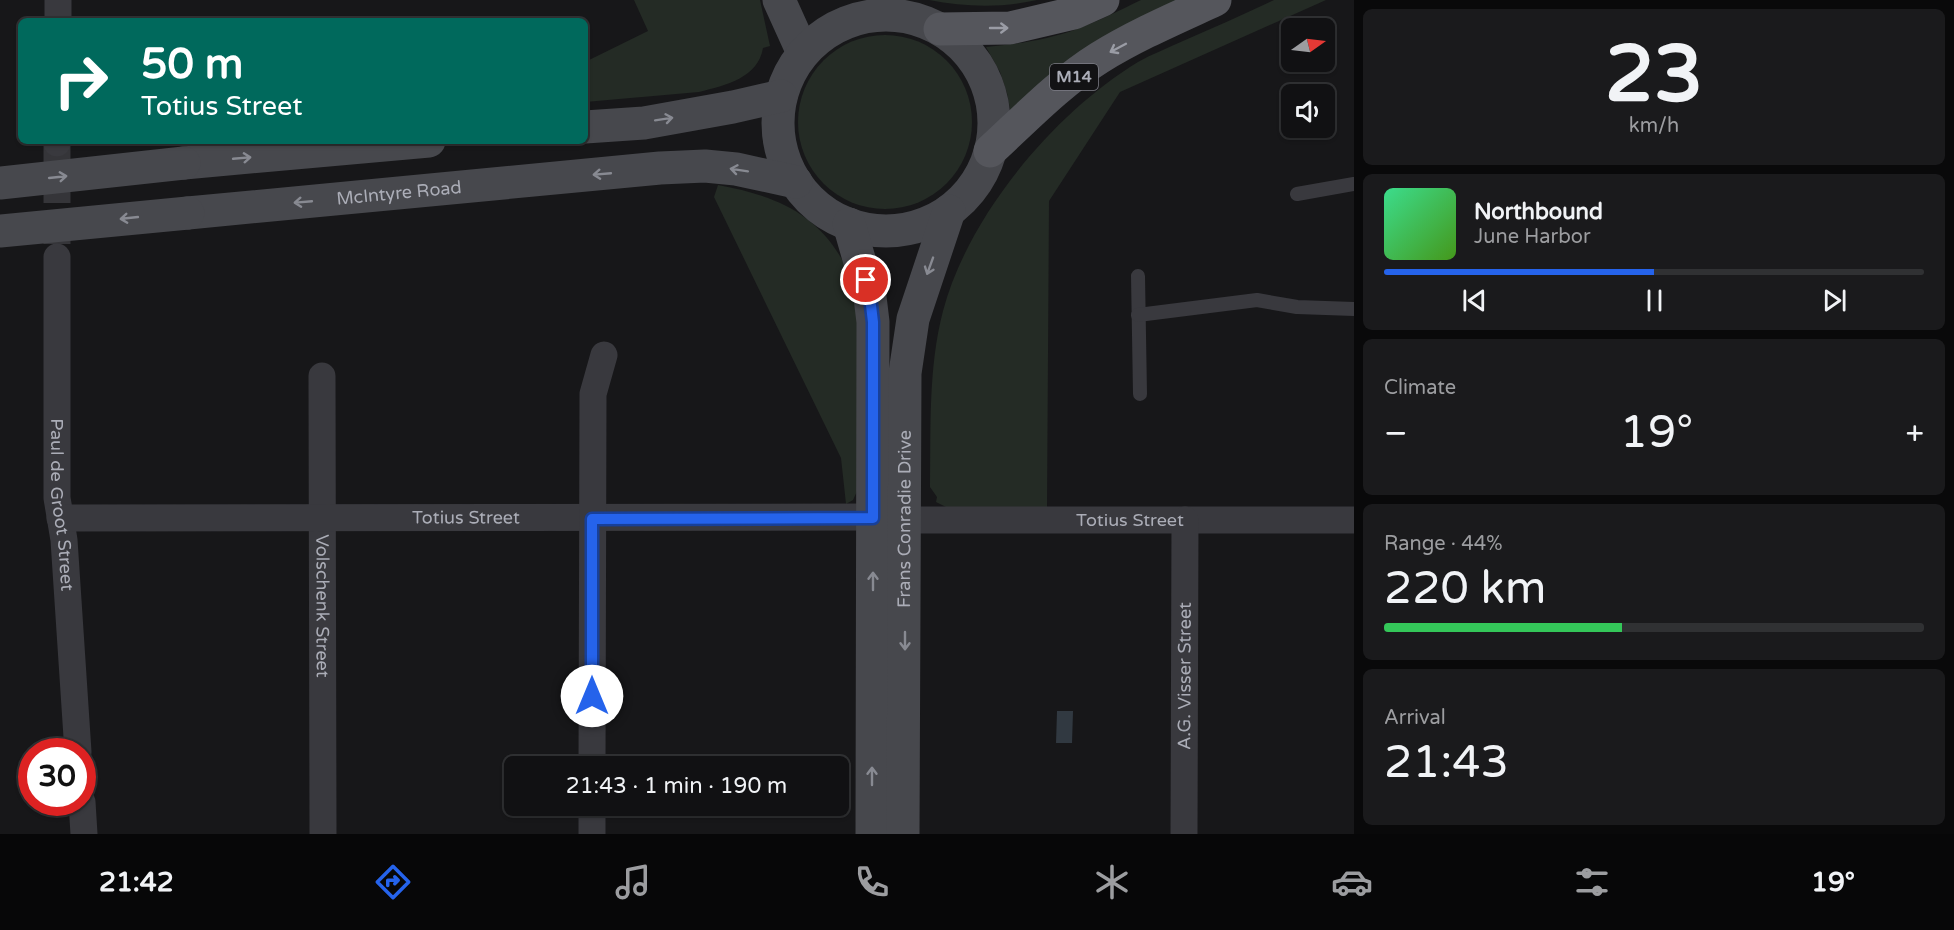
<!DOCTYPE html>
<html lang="en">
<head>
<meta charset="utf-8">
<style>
	:root { --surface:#111113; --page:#1a1a1c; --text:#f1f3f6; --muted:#9c9da0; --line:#303133; --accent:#2563eb }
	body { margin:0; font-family:"Varela Round",sans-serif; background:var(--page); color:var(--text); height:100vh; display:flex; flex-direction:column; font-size:22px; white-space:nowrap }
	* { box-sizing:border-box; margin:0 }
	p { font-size:20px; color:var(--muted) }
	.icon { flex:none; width:33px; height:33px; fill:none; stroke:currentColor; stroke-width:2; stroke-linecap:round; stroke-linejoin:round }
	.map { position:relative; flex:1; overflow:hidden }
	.panel { display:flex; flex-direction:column; gap:9px; padding:9px; background:#09090a; width:600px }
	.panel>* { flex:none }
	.hud { position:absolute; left:18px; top:18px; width:570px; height:126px; border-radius:9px; box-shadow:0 2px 4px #0004,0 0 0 2px var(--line); background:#00695c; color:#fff; overflow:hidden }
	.needle { width:39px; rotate:76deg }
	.fabs { position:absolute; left:1281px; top:18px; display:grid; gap:12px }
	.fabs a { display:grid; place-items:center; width:54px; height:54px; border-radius:9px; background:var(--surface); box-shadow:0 2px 4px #0004,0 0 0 2px var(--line); font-size:30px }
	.speed { position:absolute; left:18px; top:738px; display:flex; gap:12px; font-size:30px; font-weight:700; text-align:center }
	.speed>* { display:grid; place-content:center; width:78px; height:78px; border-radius:50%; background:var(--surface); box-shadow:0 2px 4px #0004,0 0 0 2px var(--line); line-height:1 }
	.speed .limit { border:9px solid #d22; background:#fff; color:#111 }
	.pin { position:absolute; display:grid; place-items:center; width:51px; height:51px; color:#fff; margin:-26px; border:3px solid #fff; border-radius:50%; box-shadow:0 2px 6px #0007 }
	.me { position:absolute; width:66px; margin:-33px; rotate:0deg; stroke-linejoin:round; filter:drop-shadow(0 0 4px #0008) }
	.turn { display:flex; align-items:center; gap:21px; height:126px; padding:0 24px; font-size:27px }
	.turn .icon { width:78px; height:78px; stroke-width:2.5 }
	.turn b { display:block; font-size:42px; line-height:51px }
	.big { font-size:45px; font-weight:600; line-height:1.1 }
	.panel .card { flex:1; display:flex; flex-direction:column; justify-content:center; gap:9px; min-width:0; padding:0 21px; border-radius:9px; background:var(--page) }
	.panel .dial { align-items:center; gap:0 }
	.dial b { font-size:78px; line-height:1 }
	.song { display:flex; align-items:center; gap:18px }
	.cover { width:72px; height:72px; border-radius:9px; background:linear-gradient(135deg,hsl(150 70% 55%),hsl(100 70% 35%)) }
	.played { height:6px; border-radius:3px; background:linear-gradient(90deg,var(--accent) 50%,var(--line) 50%) }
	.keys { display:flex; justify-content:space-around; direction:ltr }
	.heat { display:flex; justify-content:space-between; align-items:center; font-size:33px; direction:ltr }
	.charge { height:9px; border-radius:4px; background:linear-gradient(90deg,#34c759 44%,var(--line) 0) }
	.trip { position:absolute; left:504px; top:756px; width:345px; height:60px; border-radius:9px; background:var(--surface); box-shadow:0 2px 4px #0004,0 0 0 2px var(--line); font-weight:600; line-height:60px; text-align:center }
	.dock { display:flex; height:96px; justify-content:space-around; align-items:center; background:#070708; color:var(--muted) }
	.dock .icon { width:42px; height:42px }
	.dock .current { color:var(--accent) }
	.dock b { font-size:27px; color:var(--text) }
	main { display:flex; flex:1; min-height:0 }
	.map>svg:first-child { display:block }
	.green { fill:#242b25 }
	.water { fill:#313941 }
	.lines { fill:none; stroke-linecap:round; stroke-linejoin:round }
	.street-tunnel { stroke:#353539; stroke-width:27; stroke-dasharray:27 14; stroke-linecap:butt }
	.lane { stroke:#39393e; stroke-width:14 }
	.street { stroke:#39393e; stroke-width:27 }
	.secondary { stroke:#47484d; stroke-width:33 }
	.primary { stroke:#55565c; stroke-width:33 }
	.secondary-bridge { stroke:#47484d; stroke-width:33 }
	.oneway { stroke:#9a9ca5 }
	.oneway2 { stroke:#888a92 }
	.route-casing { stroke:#184099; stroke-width:15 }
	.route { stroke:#2563eb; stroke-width:10 }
	.labels { text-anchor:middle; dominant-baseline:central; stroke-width:6; stroke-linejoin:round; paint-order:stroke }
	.shield { fill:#121214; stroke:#7d7e86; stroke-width:1.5 }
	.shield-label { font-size:16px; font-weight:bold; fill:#abadb7 }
	.street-label { font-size:18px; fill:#abadb7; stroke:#121214 }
</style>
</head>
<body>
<main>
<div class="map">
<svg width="1354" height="834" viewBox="0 0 1354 834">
	<rect width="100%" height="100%" fill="#171719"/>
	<g class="green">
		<path d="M634 0H760L770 46 763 48C758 78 726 85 699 92L585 102V62L648 31Z"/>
		<path d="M929 0H1037C1001 8 966 7 929 0Z"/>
		<path d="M1141 0H1178L1011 114 1007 93 1000 72 986 47C1017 44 1047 40 1077 29 1099 21 1120 10 1141 0Z"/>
		<path d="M1274 0H1326L1120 92 1049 201 1047 507H946L936 502 937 497 930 487C931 429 928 368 943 311 968 216 1054 113 1138 62 1152 54 1168 48 1183 41 1213 28 1244 14 1274 0Z"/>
		<circle cx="885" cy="122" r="87"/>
		<path d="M718 185C777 196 821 214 848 271 852 280 854 292 857 302L859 487 853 500 846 504 841 458 714 197Z"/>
	</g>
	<path class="water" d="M1057 711H1073L1072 743H1056Z"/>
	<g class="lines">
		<path class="street-tunnel" d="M57 244V143"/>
		<g class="lane">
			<path d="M1297 194 1354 184"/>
			<path d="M1138 276 1140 394"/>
			<path d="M1138 315 1257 300 1297 307 1354 309"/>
		</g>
		<g class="street">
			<path d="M58 21V0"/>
			<path d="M57 143V141"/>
			<path id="s1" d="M57 257V498L64 540 78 752"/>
			<path id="s2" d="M322 376 323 834"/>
			<path id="s3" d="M60 518 873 517"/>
			<path id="s4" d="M906 520H1354"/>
			<path d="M592 766 593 394 604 355"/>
			<path d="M82 802 84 834"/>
			<path d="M592 834V806"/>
			<path id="s5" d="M1184 834 1185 520"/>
		</g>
		<g class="secondary">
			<path d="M779 0 803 53"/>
			<circle cx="886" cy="123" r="108"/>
			<path d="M585 127 644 123 733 107 781 96"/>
			<path d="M184 163 429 141"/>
			<path id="s6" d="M188 213 660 168 705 166 736 169 796 182"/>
			<path d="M849 224 870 297 873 322 872 834"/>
			<path id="s7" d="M903 834 905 373 913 319 949 211"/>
		</g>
		<g class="primary">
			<path d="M940 29 1010 28 1074 13 1103 0"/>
			<path d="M990 151C1025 119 1059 83 1099 58 1136 35 1176 18 1215 0"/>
		</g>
		<g class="secondary-bridge">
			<path d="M0 183 184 163"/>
			<path d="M0 231 188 213"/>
		</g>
	</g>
	<defs><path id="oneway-shaft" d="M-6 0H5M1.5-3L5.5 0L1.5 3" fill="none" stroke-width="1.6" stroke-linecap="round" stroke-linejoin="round" transform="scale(1.5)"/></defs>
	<g class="oneway">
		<use href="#oneway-shaft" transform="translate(999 28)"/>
		<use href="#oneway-shaft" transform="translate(1118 48) rotate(152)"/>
	</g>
	<g class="oneway2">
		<use href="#oneway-shaft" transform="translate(664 119) rotate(-9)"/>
		<use href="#oneway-shaft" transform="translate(242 158) rotate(-5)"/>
		<use href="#oneway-shaft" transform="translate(739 170) rotate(-171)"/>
		<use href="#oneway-shaft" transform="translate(602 174) rotate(175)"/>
		<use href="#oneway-shaft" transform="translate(58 177) rotate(-6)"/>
		<use href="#oneway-shaft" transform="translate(303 202) rotate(175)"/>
		<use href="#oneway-shaft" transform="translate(129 218) rotate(174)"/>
		<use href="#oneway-shaft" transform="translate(930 266) rotate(110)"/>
		<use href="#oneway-shaft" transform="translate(873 581) rotate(-90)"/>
		<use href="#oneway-shaft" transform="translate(905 641) rotate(90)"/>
		<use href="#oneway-shaft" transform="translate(872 776) rotate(-90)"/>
	</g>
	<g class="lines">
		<defs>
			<path id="route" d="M592 696V519L873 518V322L870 297 866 280"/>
		</defs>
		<use href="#route" class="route-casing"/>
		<use href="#route" class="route"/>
	</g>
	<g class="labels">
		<rect class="shield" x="1050" y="64" width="48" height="26" rx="4.5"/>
		<g class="shield-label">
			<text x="1074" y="77">M14</text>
		</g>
		<g class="street-label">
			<text stroke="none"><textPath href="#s6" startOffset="212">McIntyre Road</textPath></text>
			<text stroke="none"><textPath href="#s1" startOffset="248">Paul de Groot Street</textPath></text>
			<text stroke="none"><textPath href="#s3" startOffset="406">Totius Street</textPath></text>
			<text stroke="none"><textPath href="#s7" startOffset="315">Frans Conradie Drive</textPath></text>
			<text stroke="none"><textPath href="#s4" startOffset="224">Totius Street</textPath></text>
			<text stroke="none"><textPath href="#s2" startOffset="230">Volschenk Street</textPath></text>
			<text stroke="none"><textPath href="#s5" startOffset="158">A.G. Visser Street</textPath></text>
		</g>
	</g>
</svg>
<div class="fabs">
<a><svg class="needle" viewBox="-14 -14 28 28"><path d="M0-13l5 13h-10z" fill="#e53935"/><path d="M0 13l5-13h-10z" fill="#9c9da0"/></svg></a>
<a><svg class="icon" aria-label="sound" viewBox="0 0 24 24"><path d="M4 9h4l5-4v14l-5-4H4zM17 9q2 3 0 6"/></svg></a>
</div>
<div class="speed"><div class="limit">30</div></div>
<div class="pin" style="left:866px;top:280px;background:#d93025"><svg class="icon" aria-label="arrive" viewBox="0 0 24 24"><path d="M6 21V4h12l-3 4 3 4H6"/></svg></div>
<svg class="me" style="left:592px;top:696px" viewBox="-20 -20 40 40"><circle r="19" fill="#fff"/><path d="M0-13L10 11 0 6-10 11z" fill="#2563eb"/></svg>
<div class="trip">21:43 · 1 min · 190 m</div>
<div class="hud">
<div class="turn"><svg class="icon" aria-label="right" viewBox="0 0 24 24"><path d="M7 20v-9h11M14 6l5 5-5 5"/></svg><div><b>50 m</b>Totius Street</div></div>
</div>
</div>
<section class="panel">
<div class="card dial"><b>23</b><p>km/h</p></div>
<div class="card">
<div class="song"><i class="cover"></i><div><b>Northbound</b><p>June Harbor</p></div></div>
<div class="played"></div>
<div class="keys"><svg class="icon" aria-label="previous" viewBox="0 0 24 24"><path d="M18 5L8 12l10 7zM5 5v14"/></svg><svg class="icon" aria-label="pause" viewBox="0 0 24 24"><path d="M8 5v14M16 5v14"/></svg><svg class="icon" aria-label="next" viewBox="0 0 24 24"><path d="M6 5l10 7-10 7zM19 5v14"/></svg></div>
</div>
<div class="card"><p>Climate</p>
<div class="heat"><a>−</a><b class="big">19°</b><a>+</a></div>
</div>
<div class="card"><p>Range · 44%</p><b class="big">220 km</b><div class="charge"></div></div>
<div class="card"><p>Arrival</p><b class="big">21:43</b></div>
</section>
</main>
<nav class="dock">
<b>21:42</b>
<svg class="icon current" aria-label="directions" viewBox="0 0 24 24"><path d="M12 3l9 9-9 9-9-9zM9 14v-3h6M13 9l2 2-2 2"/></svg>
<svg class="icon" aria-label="music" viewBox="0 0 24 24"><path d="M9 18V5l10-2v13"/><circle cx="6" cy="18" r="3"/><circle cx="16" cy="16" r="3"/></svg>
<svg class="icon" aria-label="phone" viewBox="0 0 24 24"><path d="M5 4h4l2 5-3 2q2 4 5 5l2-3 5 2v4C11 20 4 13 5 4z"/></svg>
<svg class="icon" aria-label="climate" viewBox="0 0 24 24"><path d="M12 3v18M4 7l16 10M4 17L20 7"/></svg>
<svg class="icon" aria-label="car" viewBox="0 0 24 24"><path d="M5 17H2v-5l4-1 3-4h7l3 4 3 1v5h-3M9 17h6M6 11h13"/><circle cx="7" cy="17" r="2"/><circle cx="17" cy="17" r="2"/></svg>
<svg class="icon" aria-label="filters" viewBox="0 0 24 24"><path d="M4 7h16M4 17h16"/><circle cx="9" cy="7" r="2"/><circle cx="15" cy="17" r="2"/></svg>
<b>19°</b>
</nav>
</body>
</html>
